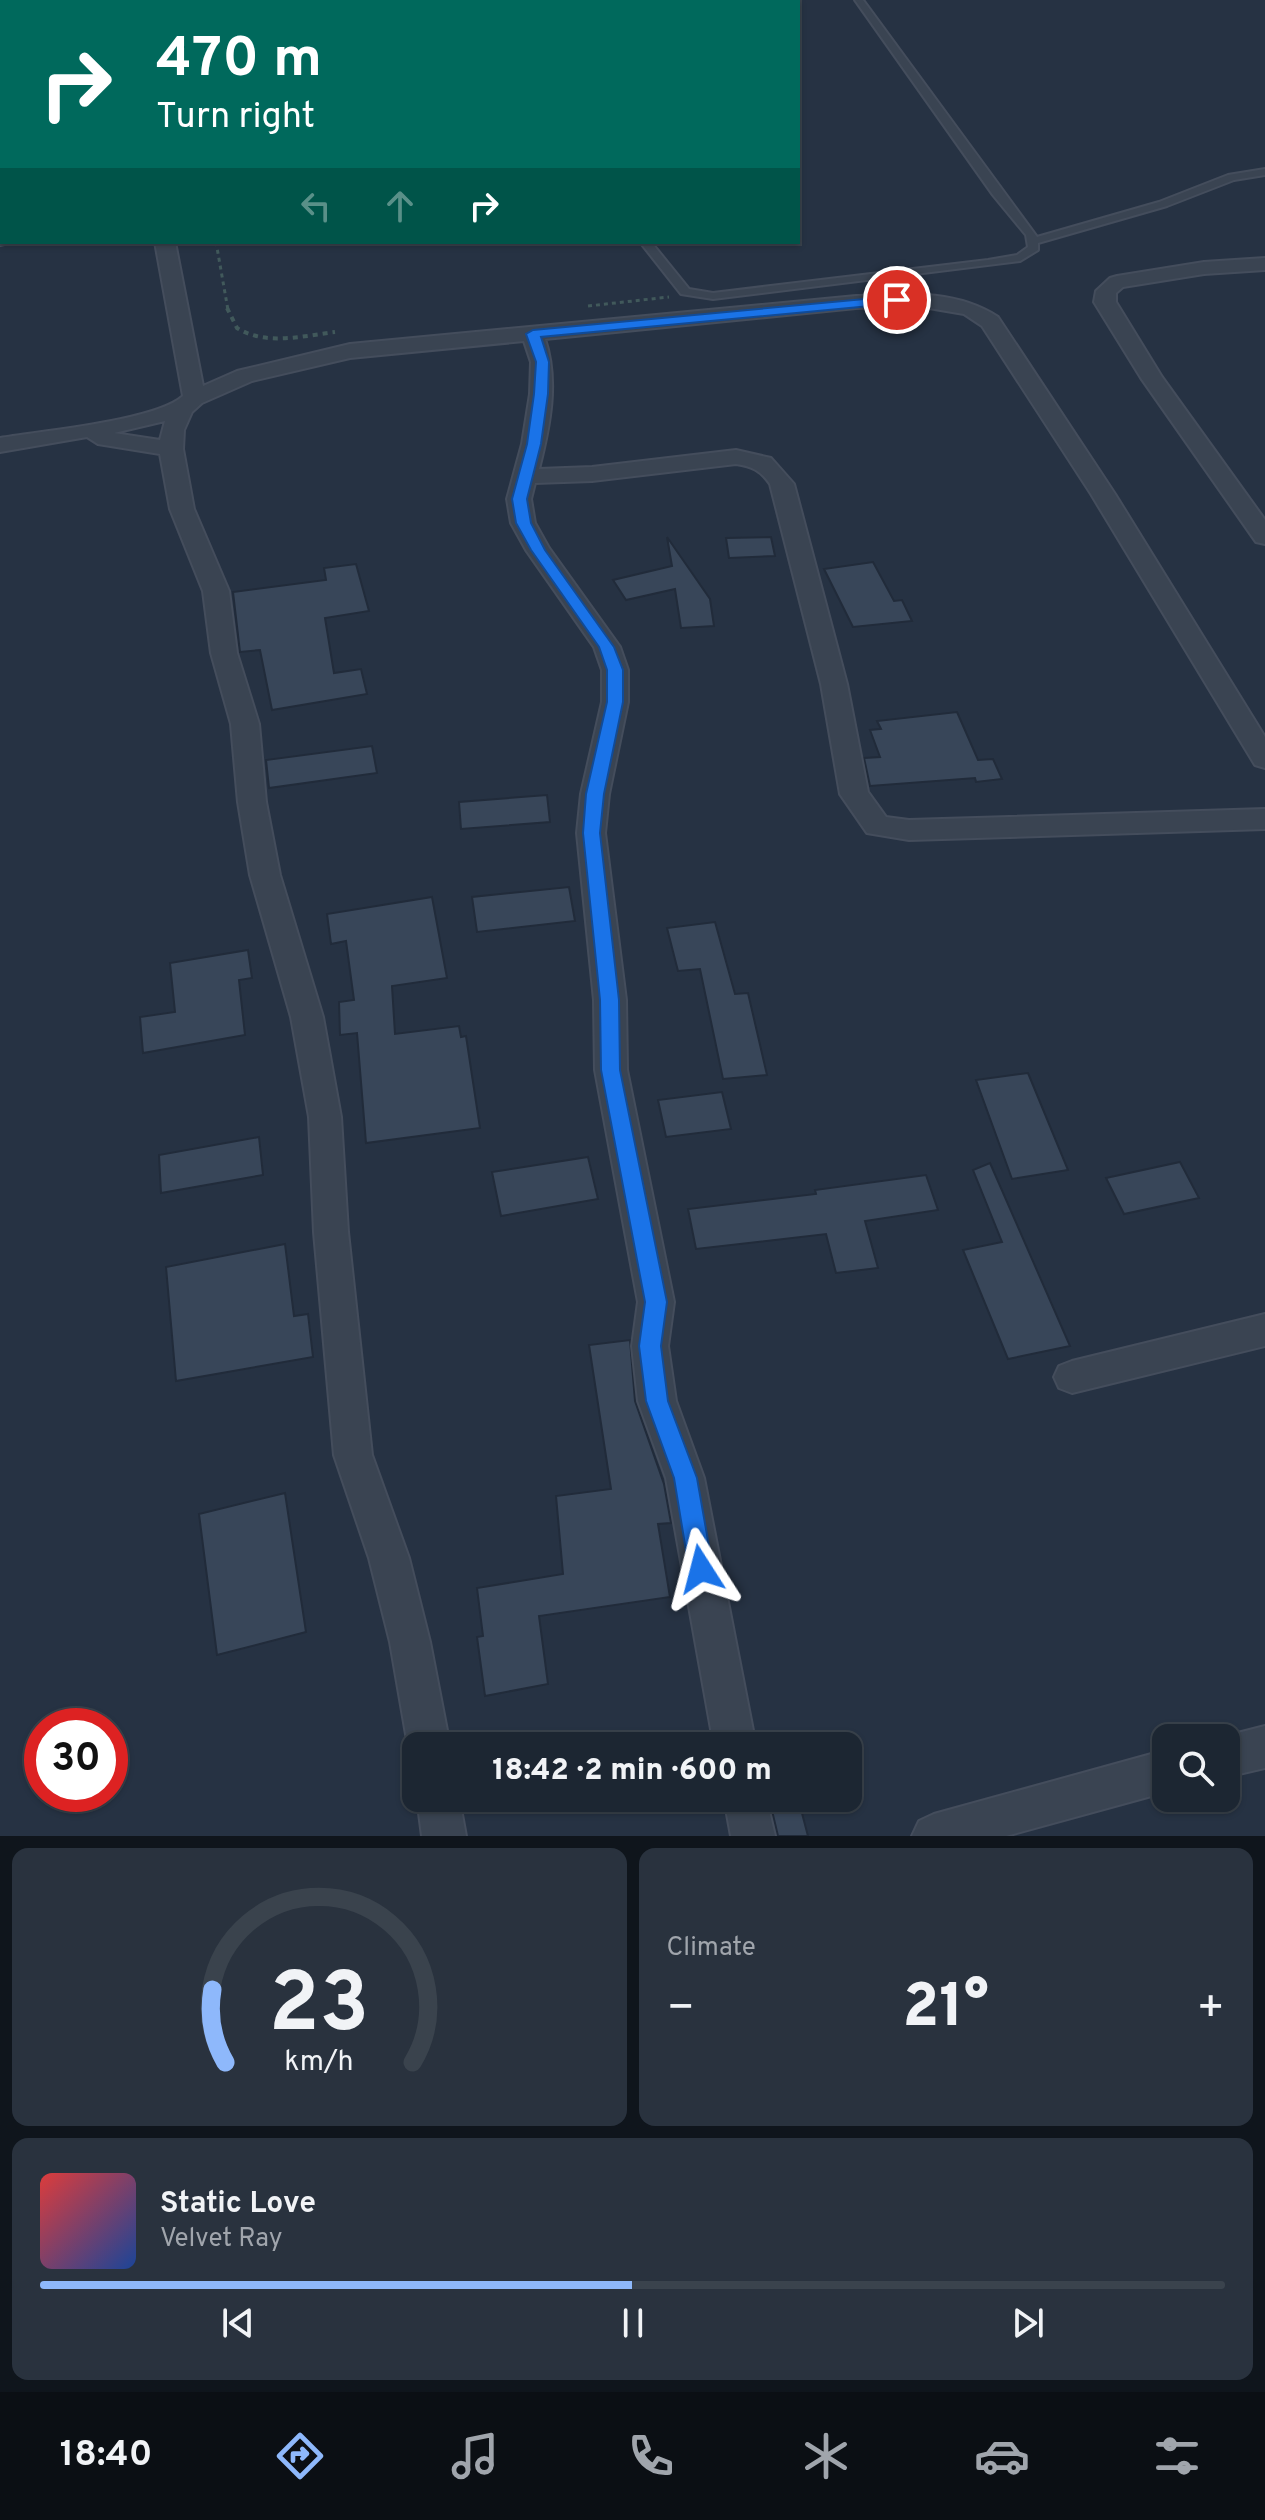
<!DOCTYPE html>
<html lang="en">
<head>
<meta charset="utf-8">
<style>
	:root { --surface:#1c2632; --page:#29323e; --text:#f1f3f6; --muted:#a0a5ac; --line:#3a434d; --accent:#8eb8fb }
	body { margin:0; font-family:Overpass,sans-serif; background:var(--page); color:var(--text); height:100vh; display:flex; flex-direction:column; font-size:30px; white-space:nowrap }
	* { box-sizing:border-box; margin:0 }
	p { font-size:26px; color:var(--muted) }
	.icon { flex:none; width:44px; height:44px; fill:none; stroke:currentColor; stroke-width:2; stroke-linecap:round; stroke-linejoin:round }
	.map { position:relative; height:1836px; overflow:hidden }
	.drawer { display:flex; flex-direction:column; gap:12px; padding:12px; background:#0f151c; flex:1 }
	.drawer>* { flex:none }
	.hud { position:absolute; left:0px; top:0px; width:800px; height:244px; box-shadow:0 2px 6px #0004,0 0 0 2px var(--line); background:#00695c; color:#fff; overflow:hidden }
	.fabs { position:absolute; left:1152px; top:1724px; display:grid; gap:16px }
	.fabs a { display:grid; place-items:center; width:88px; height:88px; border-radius:16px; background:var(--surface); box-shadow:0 2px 6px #0004,0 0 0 2px var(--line); font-size:40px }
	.speed { position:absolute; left:24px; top:1708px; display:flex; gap:16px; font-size:40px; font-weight:700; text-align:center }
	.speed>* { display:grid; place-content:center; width:104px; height:104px; border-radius:50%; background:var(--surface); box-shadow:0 2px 6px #0004,0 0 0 2px var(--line); line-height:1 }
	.speed .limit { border:12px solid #d22; background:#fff; color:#111 }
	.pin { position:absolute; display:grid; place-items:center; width:68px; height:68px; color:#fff; margin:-34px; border:4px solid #fff; border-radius:50%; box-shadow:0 2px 8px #0007 }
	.me { position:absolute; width:88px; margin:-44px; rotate:351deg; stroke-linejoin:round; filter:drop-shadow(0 0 6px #0008) }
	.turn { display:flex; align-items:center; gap:28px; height:168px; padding:0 24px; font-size:36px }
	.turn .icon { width:104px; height:104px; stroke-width:2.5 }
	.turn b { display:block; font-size:56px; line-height:68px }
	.lanes { display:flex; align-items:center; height:76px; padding:0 24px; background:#0003; justify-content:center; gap:40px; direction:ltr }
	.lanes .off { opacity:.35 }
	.big { font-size:60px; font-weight:800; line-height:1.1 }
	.drawer .widget { flex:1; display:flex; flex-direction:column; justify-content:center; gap:12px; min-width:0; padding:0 28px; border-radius:16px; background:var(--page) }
	.drawer .dial { align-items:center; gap:0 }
	.dial svg { height:208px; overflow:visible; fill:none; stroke:var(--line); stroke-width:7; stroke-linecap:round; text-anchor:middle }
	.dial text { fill:var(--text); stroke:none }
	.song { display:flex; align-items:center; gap:24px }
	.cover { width:96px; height:96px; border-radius:12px; background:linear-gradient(135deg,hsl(0 70% 55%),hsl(220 70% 35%)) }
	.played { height:8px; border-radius:4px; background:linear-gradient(90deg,var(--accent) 50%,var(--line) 50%) }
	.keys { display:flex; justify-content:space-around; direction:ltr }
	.heat { display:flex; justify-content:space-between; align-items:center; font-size:44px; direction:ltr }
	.drawer .tiles { flex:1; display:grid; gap:12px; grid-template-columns:1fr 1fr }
	.widget:last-child { grid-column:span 2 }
	.trip { position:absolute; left:402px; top:1732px; width:460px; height:80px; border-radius:16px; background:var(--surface); box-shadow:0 2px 6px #0004,0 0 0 2px var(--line); font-weight:800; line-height:80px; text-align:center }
	.dock { display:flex; height:128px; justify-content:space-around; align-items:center; background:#0b0f14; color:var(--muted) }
	.dock .icon { width:56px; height:56px }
	.dock .on { color:var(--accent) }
	.dock b { font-size:36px; color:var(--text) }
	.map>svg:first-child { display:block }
	.building { fill:#384659; stroke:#212b3a; stroke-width:2 }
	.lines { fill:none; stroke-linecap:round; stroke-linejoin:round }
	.service-casing { stroke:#444d5c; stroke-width:4 }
	.minor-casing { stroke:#444d5c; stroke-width:4 }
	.path-far1 { stroke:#41595b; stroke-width:3; stroke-dasharray:4 4; stroke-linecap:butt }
	.path { stroke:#41595b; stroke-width:4; stroke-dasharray:5 5; stroke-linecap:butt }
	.service { fill:#3a4452; fill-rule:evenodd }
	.minor { fill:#3a4452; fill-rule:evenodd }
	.route { fill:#1a73e8; stroke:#114b97; stroke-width:2 }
</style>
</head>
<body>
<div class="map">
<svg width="1265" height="1836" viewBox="0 0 1265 1836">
	<rect width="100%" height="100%" fill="#263243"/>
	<g class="building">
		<path d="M667 537 710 599 714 626 681 628 675 589 626 600 613 580 672 566Z"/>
		<path d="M771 537 775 556 729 558 726 538Z"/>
		<path d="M873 562 894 601 902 600 912 621 853 627 824 569Z"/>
		<path d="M356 564 369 611 325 618 334 673 361 669 367 694 272 710 260 650 240 652 233 592 326 580 324 568Z"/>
		<path d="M957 712 978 760 993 759 1002 779 976 782 975 778 870 786 864 758 880 757 870 730 881 729 877 721Z"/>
		<path d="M372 746 377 773 269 788 266 760Z"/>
		<path d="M547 795 550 822 461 829 459 802Z"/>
		<path d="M569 887 575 921 477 932 472 897Z"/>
		<path d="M432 897 447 978 392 986 395 1034 459 1026 461 1037 466 1036 480 1128 366 1143 357 1033 340 1035 339 1002 354 1000 346 941 331 944 327 914Z"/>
		<path d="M715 922 735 994 748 993 767 1075 723 1079 700 969 678 971 667 928Z"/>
		<path d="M248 950 252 978 239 980 245 1035 143 1053 140 1017 175 1012 170 963Z"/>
		<path d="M1028 1073 1068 1170 1012 1179 976 1080Z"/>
		<path d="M722 1092 731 1129 666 1137 658 1100Z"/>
		<path d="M259 1137 263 1175 161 1193 159 1155Z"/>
		<path d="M588 1157 598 1199 501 1216 492 1172Z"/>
		<path d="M1180 1162 1199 1198 1124 1214 1106 1178Z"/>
		<path d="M990 1163 1070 1346 1008 1359 963 1250 1002 1242 973 1170Z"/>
		<path d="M926 1175 938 1210 865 1221 878 1268 836 1273 826 1234 696 1249 688 1209 816 1194 815 1190Z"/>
		<path d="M285 1244 294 1316 308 1314 313 1357 176 1381 166 1267Z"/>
		<path d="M630 1340 635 1401 664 1484 671 1523 658 1524 670 1597 539 1616 548 1684 485 1696 477 1637 483 1636 477 1588 563 1574 556 1496 611 1489 589 1345Z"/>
		<path d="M285 1493 306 1632 217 1655 199 1514Z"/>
		<path d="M769 1798H798L808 1836H778Z"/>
	</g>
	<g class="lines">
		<defs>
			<g id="service">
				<rect x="477" y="0" width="8" height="2"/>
				<path d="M855 0H863L1037 237 1159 202 1228 175 1265 169V175L1234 180 1167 206 1038 243V250L1020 261 713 299 681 294 640 242H651L689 289 713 293 988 260 1017 255 1028 247 1026 235 993 195Z"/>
			</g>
			<g id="minor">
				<rect x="128" y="0" width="16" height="2"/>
				<rect x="0" y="22" width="2" height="10"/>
				<rect x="0" y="147" width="2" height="12"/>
				<path d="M0 233 2 242 9 243 0 245Z"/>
				<path d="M155 242H175L203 386 237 371 350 344 856 296C905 294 955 289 998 317L1115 494 1265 737V768L1255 765 1091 494 982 326 964 314 917 306 856 308 545 339C559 381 550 426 539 469L592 467 736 450 771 458 794 484 847 684 868 792 886 817 909 820 1265 809V829L909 840 867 833 840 794 821 684 770 484C761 471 752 466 736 464L592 481 535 483 531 499 535 523 549 548 620 647 628 670V702L609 794 605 833 626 1000 627 1070 674 1302 668 1346 676 1401 704 1478 756 1746H714L666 1478 638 1401 632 1346 638 1302 595 1070 594 1000 577 833 581 794 602 702V670L594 647 526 550 511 523 507 499 522 444 530 394 531 362 524 341 350 358 252 381 202 403 192 412 184 430 183 449 194 509 229 591 237 653 259 724 266 802 280 875 323 1017 341 1117 348 1232 372 1455 409 1558 430 1642 450 1746H416V1762L408 1746 390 1642 369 1558 334 1455 314 1232 309 1117 291 1017 250 875 238 802 231 724 211 653 203 591 170 509 160 454 98 444 87 437 0 452V438C41 431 155 421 183 396ZM165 421 160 440 114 433Z"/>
				<path d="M1265 258V270L1204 274 1123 287 1116 293V302L1162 377 1265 520V544L1256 542 1141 378 1094 302 1096 291 1110 278 1117 276 1204 262Z"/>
				<path d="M1265 1314V1346L1072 1393 1059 1388 1054 1377 1059 1366 1072 1361Z"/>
				<path d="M1265 1726V1768L1226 1777V1738H1218Z"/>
				<path d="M1166 1750V1792L1006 1836H912L919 1821 934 1814Z"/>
				<path d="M417 1798H459L466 1836H422Z"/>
				<path d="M724 1798H766L775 1836H731Z"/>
			</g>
		</defs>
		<use href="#service" class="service-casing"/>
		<use href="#minor" class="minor-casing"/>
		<g class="path-far1">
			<path d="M216 242 228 310"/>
			<path d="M588 306 669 297"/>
		</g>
		<path class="path" d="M227 308 237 328C266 346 302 336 335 332"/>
		<use href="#service" class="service"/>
		<use href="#minor" class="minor"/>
	</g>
	<path class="route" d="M897 296 904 300 902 303 541 337 549 362 548 394 541 444 527 499 531 523 545 550 614 647 623 670V702L604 794 600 833 619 1000 620 1070 667 1302 661 1346 668 1401 697 1478 713 1569 709 1577 701 1581 692 1577 689 1569 674 1478 646 1401 639 1346 645 1302 601 1070 600 1000 583 833 586 794 607 702V670L599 647 531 550 516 523 512 499 527 444 534 394 536 362 526 334 533 330Z"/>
</svg>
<div class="fabs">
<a><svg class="icon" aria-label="search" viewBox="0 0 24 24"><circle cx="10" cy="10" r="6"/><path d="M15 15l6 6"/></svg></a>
</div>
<div class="speed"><div class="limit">30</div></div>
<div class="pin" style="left:897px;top:300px;background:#d93025"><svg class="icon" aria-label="arrive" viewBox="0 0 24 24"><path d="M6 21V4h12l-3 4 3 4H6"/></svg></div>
<svg class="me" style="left:701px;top:1569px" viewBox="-20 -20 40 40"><path d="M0-17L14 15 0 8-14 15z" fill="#1a73e8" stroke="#fff" stroke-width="4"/></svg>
<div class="trip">18:42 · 2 min · 600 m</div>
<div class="hud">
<div class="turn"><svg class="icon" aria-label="right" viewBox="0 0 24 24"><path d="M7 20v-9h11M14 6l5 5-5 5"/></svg><div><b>470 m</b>Turn right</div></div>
<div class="lanes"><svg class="icon off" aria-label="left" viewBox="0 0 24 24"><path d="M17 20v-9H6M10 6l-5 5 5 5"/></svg><svg class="icon off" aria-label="ahead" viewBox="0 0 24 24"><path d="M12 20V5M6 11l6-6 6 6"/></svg><svg class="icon" aria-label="right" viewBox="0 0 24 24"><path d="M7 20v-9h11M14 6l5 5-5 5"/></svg></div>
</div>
</div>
<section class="drawer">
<div class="tiles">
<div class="widget dial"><svg viewBox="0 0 100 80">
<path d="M14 69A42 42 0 1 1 86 69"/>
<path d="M14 69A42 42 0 0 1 9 41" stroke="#8eb8fb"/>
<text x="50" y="56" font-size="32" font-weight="700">23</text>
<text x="50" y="72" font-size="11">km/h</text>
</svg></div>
<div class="widget"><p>Climate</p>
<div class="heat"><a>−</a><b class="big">21°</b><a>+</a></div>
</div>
<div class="widget">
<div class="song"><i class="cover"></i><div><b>Static Love</b><p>Velvet Ray</p></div></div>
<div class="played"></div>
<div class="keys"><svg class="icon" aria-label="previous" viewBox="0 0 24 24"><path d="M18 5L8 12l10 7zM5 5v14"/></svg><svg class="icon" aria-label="pause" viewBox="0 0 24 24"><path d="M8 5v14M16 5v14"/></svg><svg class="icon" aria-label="next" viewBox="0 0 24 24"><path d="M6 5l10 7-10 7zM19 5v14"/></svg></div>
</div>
</div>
</section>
<nav class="dock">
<b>18:40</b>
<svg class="icon on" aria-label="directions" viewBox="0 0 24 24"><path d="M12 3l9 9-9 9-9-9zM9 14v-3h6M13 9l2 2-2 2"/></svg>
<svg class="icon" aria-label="music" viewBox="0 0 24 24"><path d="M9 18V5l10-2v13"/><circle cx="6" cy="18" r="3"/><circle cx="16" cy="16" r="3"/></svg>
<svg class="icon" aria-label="phone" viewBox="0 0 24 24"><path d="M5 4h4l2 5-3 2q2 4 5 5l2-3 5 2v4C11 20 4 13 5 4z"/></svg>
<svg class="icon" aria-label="climate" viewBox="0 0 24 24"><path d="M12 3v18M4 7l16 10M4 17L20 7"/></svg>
<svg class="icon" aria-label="car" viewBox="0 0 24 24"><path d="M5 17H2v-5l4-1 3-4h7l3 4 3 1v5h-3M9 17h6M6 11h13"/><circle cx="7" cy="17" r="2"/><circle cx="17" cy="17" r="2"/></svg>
<svg class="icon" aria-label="filters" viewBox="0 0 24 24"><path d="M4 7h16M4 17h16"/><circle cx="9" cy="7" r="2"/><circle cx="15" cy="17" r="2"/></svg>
</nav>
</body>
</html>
